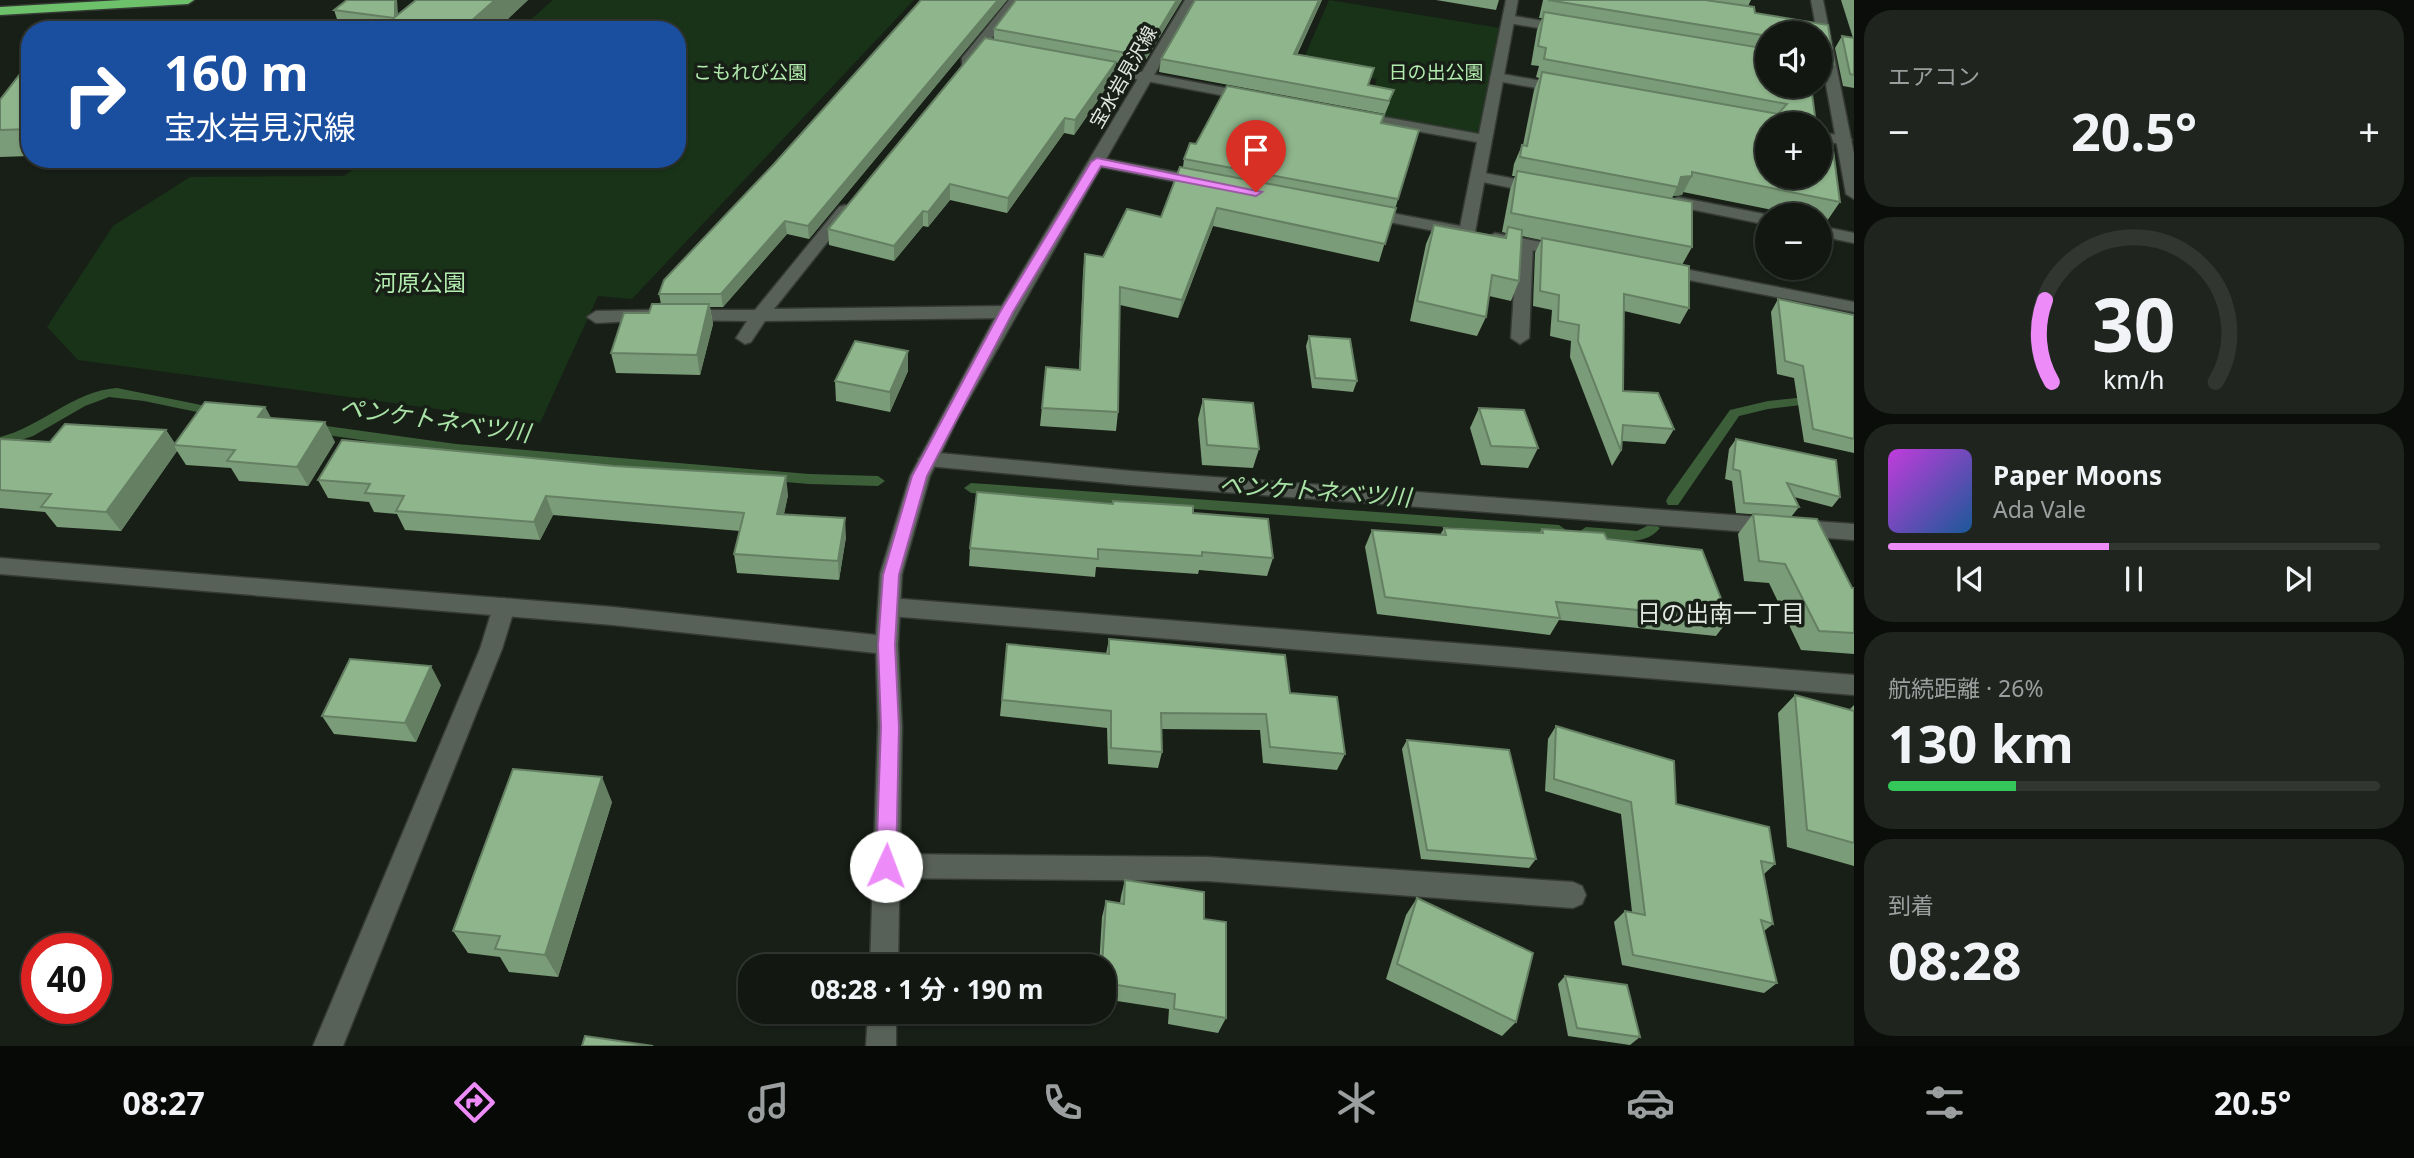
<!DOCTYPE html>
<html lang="ja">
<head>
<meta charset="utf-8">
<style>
	:root { --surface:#121711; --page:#1f241f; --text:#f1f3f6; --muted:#9c9f9f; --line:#313631; --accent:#ed8cf9 }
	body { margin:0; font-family:"Noto Sans","Noto Sans JP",sans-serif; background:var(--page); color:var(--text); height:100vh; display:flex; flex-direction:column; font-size:26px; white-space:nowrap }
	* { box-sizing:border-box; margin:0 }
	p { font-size:23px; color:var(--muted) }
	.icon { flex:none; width:38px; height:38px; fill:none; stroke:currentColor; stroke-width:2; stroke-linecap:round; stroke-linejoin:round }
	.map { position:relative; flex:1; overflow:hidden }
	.side { display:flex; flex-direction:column; gap:10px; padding:10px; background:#0a0d09; width:560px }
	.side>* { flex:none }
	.hud { position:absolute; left:21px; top:21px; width:665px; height:147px; border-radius:28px; box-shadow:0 2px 5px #0004,0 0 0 2px var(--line); background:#1a4fa0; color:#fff; overflow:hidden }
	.buttons { position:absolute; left:1755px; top:21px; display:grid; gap:14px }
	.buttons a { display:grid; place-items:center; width:77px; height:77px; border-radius:50%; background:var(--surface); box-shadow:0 2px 5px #0004,0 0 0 2px var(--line); font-size:35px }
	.speed { position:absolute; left:21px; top:933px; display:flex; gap:14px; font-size:35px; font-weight:700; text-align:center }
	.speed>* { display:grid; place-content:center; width:91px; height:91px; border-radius:50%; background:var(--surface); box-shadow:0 2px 5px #0004,0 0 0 2px var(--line); line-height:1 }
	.speed .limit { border:10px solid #d22; background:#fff; color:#111 }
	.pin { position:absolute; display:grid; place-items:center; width:60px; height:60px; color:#fff; margin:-72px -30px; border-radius:50% 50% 50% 0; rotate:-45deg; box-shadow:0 0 7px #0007 }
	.pin .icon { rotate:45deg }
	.me { position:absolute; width:77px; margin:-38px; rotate:2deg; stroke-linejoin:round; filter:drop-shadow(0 0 5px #0008) }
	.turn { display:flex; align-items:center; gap:24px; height:147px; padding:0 28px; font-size:32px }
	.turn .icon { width:91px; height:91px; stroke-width:2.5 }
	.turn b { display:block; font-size:49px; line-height:60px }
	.big { font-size:52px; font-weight:700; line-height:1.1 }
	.side .widget { flex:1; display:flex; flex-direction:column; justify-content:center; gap:10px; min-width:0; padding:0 24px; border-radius:28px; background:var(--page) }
	.side .dial { align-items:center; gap:0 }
	.dial svg { height:182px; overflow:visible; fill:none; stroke:var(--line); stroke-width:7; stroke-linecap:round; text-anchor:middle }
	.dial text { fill:var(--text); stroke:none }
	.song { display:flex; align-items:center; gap:21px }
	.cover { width:84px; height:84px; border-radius:10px; background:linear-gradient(135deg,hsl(290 70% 55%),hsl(210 70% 35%)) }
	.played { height:7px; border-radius:4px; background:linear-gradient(90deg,var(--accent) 45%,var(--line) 45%) }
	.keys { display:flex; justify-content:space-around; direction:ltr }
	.heat { display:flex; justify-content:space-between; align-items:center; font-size:38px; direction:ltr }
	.charge { height:10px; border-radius:5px; background:linear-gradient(90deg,#34c759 26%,var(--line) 0) }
	.trip { position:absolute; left:738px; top:954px; width:378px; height:70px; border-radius:28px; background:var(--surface); box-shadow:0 2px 5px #0004,0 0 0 2px var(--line); font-weight:700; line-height:70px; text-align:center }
	.tabs { display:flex; height:112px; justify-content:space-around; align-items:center; background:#070907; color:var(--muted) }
	.tabs .icon { width:49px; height:49px }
	.tabs .on { color:var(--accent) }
	.tabs b { font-size:32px; color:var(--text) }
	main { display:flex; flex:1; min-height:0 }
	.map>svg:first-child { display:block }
	.green { fill:#183317 }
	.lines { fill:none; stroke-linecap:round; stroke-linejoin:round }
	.stream { fill:#3c5f3a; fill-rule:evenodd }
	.lane-casing { stroke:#353a35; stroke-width:3 }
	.street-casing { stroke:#353a35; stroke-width:3 }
	.secondary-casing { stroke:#353a35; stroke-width:3 }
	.highway-casing { stroke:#353a35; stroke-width:3 }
	.lane { fill:#586158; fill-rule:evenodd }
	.street { fill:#586158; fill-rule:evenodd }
	.secondary { fill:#586158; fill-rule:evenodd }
	.highway { fill:#6dc16a; fill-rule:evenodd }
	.wall { fill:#7b9c78 }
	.shaded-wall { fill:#647f62 }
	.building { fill:#8fb58c; stroke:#647f62; stroke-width:2 }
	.route { fill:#ed8cf9; stroke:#9a5ba2; stroke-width:2 }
	.labels { text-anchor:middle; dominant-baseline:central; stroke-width:7; stroke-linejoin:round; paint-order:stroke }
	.far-park-label { font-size:19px; fill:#b2ebae; stroke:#181f17 }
	.far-street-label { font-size:19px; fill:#e2e7e2; stroke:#181f17 }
	.park-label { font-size:23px; fill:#b2ebae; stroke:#181f17 }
	.water-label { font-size:24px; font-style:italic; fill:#a9e3a6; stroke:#181f17 }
	.neighbourhood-label { font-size:24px; fill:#e2e7e2; stroke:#181f17 }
</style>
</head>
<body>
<main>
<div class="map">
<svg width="1854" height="1046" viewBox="0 0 1854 1046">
	<rect width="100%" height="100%" fill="#181f17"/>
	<g class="green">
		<path d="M553 0H914L632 299 598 296 540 423 78 360 47 327 113 226 190 177 344 176 367 159H677V30H519Z"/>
		<path d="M1329 0 1500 28 1478 134 1367 113 1377 79 1301 65Z"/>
	</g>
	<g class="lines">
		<g class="stream">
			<path d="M117 388 216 408 222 412 216 416 144 401 109 397 85 406 33 436 0 447V437C41 427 73 391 117 388Z"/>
			<path d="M1814 396 1820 400 1818 403 1768 409 1739 416 1678 505H1668L1666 501 1668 497 1730 410 1768 401Z"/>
			<path d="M312 424 456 444 809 474 878 476 885 481 878 486 809 484 456 454 307 432 305 429Z"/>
			<path d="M971 483 1559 525 1566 530 1559 535 971 493 964 488Z"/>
			<path d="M1653 523 1660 528C1643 549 1610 539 1586 537L1579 532 1586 527 1637 531Z"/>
		</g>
		<defs>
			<g id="lane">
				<path d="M1508 15 1568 25 1575 29 1568 33 1503 22V16Z"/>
				<path d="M1497 73 1564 85 1571 89 1564 93 1492 80 1490 77Z"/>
				<path d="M1820 132 1849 137 1852 140 1844 145 1820 140Z"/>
				<path d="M1479 172 1541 184 1549 189 1541 194 1473 180V174Z"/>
				<path d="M1678 197 1769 215 1768 225 1685 208 1682 218H1670V202Z"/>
				<path d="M1820 226 1854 233V243L1820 236Z"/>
				<path d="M1525 239 1533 244 1529 338 1520 344 1511 338 1517 244Z"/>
				<path d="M504 598 512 601 515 607 502 649 343 1046H313L480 649 493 607 496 601Z"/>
				<path d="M886 854 1208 857 1573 882 1582 886 1586 895 1582 904 1573 908 1208 881 886 878 877 875 873 866 877 857Z"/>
			</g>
			<g id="street">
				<path d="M1009 0H1022L972 64H962V58Z"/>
				<path d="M1506 0H1518L1475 232 1467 237 1459 232 1477 142 1356 120 1349 116 1356 112 1479 134Z"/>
				<path d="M1811 0H1823L1854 154V199L1846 194 1820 52V33H1817Z"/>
				<path d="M1088 62 1252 93 1259 97 1252 101 1083 69V63Z"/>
				<path d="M845 205 853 210 774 309 1007 306 1016 312 1007 318 765 321 751 342 745 344 736 338 747 321 677 320 674 316 677 312 683 310H755L839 207Z"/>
				<path d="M650 310 656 312 659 316 656 320 596 323 587 317 596 311Z"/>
				<path d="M928 452 1131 471 1854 524V540L1131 485 928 466 918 459Z"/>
				<path d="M890 598 1854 675V695L890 616 882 613 879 607 882 601Z"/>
			</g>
			<g id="secondary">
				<path d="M1185 0H1197L1106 159 1202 177 1210 182 1202 187 1101 167 957 420 930 476 902 574 898 645 902 727 898 966H870L878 727 876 653 613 625 0 574V558L613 607 876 635 880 574 910 476 998 312Z"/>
				<path d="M1365 208 1460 226 1468 231 1460 236 1359 216V210Z"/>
				<path d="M1495 233 1567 247 1575 252 1567 257 1489 242 1487 238Z"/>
				<path d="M1664 265 1854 302V312L1658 274 1655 270 1658 266Z"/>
				<path d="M868 1012H896V1046H866Z"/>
			</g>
			<path id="highway" d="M122 0H194L188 4 0 15V7Z"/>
		</defs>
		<use href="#lane" class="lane-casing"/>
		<use href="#street" class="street-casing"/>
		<use href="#secondary" class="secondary-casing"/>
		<use href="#highway" class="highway-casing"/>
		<use href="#lane" class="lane"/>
		<use href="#street" class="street"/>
		<use href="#secondary" class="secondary"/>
		<use href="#highway" class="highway"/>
	</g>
	<g class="wall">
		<path d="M528 0 496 30H379L385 26 337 19 334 10 398 15Z"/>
		<path d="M921 0H1007L809 239 787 234 723 307H710L713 324 700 375 616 373 611 353 649 313 661 304 659 294Z"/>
		<path d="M1016 0H1182L1141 68 1116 63 1114 77 1074 135 1064 133 1007 213 950 200 928 227 923 226 894 261 829 245 828 229 994 40V29Z"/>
		<path d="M1195 0H1322L1297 55 1368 85 1390 102 1385 114 1159 72 1161 59Z"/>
		<path d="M1436 0H1499L1496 10Z"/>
		<path d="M1543 0H1751L1748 6 1754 7 1755 13 1828 25 1834 64 1823 83 1820 82V33H1768V86H1811L1816 124H1768V177H1820V140L1832 142 1840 202 1827 221 1820 220V215H1798L1683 192 1682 195 1673 196 1672 199 1692 202V247L1682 265 1689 266V308L1680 324 1624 311 1623 391 1658 393 1674 429 1665 444 1622 441 1621 451 1612 466 1570 357 1571 341 1550 336 1552 310 1533 306 1535 253 1541 240 1522 236 1519 281 1511 301 1489 296 1486 317 1477 336 1410 321 1426 244 1434 225 1504 238 1506 233 1502 232 1510 190 1515 176H1512L1514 164 1522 145H1523L1534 90 1539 78 1536 77 1539 66 1531 65 1537 30 1542 18H1539Z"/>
		<path d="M1841 0H1854V88L1843 86 1835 48 1842 36 1853 38Z"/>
		<path d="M30 65V156L0 157V100Z"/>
		<path d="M1382 123 1419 130 1379 262 1213 226 1178 318 1120 305 1118 412 1116 431 1040 426 1046 367 1079 370 1083 272 1085 254 1103 257 1161 217 1183 167 1184 159 1196 144Z"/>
		<path d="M142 159H277L145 165Z"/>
		<path d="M1778 299 1854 315V453L1804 442 1794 378 1777 374 1771 312Z"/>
		<path d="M1309 336 1357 381 1353 392 1312 388 1306 346Z"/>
		<path d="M908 351V371L890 412 836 401 835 381Z"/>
		<path d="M1203 399 1259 449 1253 468 1202 465 1198 419Z"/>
		<path d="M265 407 271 418 335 442 308 486 239 481 231 468 186 465 177 451 121 531 57 527 45 512 0 508V439L50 442 166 430 175 444Z"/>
		<path d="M1479 408 1538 448 1528 468 1481 465 1470 428Z"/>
		<path d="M1736 439 1840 497 1832 507 1794 497 1799 507 1791 517 1736 513 1732 481 1725 479 1729 449Z"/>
		<path d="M318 480 788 495 784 514 846 537 839 580 737 573 734 554 740 531 553 515 540 540 405 530 397 514 374 512 369 502 328 498Z"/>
		<path d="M1193 513 1273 558 1267 576 1199 570 1198 574 1096 567 1095 577 969 566 970 548Z"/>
		<path d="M1753 514 1852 588H1854V654L1801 650 1769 583 1744 581 1738 534Z"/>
		<path d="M1444 528 1539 533 1542 529 1607 539 1729 619 1716 636 1559 620 1550 635 1377 614 1365 547 1372 530 1440 535Z"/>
		<path d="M1109 639 1290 693 1345 754 1337 770 1263 763 1260 730 1161 729 1162 752 1158 768 1108 764 1107 728 1000 716 1007 644 1106 654Z"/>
		<path d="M441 685 416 742 334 734 322 716Z"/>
		<path d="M1795 695 1849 710 1854 705V866L1787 847 1778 713Z"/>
		<path d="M1556 726 1676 804 1775 864 1764 874 1773 924 1764 931 1777 983 1764 993 1622 965 1614 922 1625 911 1632 912 1621 814 1545 791 1548 739Z"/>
		<path d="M1407 740 1536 859 1529 868 1421 859 1402 749Z"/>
		<path d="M612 802 558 977 509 972 500 957 468 953 453 931Z"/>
		<path d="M1125 880 1204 919 1226 1018 1218 1033 1168 1024 1169 1009 1104 999V966H1099L1102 917 1106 901 1120 903 1121 896Z"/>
		<path d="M1417 898 1516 1022 1502 1036 1386 979 1406 915Z"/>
		<path d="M1565 976 1640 1037 1630 1045 1568 1036 1558 984Z"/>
	</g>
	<g class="shaded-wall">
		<path d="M395 0H397L399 28 396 18Z"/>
		<path d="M495 0H528L496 30H461Z"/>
		<path d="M998 0H1007L809 239 808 226Z"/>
		<path d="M1177 0H1182L1141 68 1143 56Z"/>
		<path d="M1319 0H1322L1291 66 1294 54Z"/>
		<path d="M1116 62 1114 77 1074 135 1075 120Z"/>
		<path d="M1065 118 1064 133 1007 213 1008 198Z"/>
		<path d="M1692 176 1682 195 1673 196 1681 177Z"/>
		<path d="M950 184V200L928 227V212Z"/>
		<path d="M1217 208 1213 226 1178 318 1182 300Z"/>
		<path d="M923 211V226L894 261V246Z"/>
		<path d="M785 221 787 234 723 307 721 294Z"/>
		<path d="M709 304 713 324 700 375 697 355Z"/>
		<path d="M908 351V371L890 412V392Z"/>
		<path d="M265 407 276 427 258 417Z"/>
		<path d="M325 422 335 442 308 486 297 467Z"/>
		<path d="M166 430 176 445H174L177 451 121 531 106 512Z"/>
		<path d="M786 476 788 495 780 532 777 514Z"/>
		<path d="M546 496 553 515 540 540 534 522Z"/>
		<path d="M845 518 846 537 839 580 838 561Z"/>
		<path d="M431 666 441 685 416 742 405 723Z"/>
		<path d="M602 777 612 802 558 977 545 955Z"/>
	</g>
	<g class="building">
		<path d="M347 0H395V17L394 18 334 10Z"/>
		<path d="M416 0H495L461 30H379Z"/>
		<path d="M921 0H998L808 226 785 221 721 294H659L664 280 774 164Z"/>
		<path d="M1016 0H1177L1143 56 994 29Z"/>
		<path d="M1195 0H1319L1294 54 1374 68 1368 85 1394 90 1389 101 1161 59Z"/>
		<path d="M1548 0H1705L1754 7 1755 13 1828 25 1834 64 1820 62V33H1768V36Z"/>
		<path d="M1544 12 1768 49V86H1811L1816 124H1768V177H1820V140L1832 142 1840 202 1692 172V176L1681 177 1678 187 1520 157 1522 145 1527 146 1542 72 1778 114 1787 104 1544 59 1546 48 1538 46Z"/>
		<path d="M1842 36 1854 38V75L1850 74Z"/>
		<path d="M985 38 1116 62 1075 120 1065 118 1008 198 950 184 928 212 923 211 894 246 828 229Z"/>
		<path d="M27 65H30V129L0 130V100Z"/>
		<path d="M1227 86 1384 115 1381 123 1419 130 1398 199 1184 159 1190 143 1196 144Z"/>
		<path d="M1180 167 1396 208 1385 244 1217 208 1182 300 1120 287 1118 412 1042 408 1046 367 1080 370 1085 254 1103 257 1127 209 1161 217Z"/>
		<path d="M1517 171 1692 202V247L1511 213Z"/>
		<path d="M1434 225 1506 238 1508 227 1522 230 1519 281 1492 275 1486 317 1417 301Z"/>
		<path d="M1542 238 1689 266V308L1624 294 1623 391 1658 393 1674 429 1623 425 1621 451 1578 341 1579 325 1558 321 1559 295 1540 291Z"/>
		<path d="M1778 299 1854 315V439L1813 429 1803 366 1785 361Z"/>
		<path d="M652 304H709L697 355 611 353 624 313H649Z"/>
		<path d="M1309 336 1350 339 1357 381 1315 378Z"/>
		<path d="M855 341 908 351 890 392 835 381Z"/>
		<path d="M1203 399 1253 403 1259 449 1207 445Z"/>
		<path d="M205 402 265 407 258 417 325 422 297 467 227 461 235 450 174 445Z"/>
		<path d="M1479 408 1524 410 1538 448 1491 446Z"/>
		<path d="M65 424 166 430 106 512 41 507 51 494 0 490V439L50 442Z"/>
		<path d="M1736 439 1836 460 1840 497 1787 483 1799 507 1744 503 1740 471 1733 469Z"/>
		<path d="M342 440 614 466 786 476 777 514 845 518 838 561 734 554 744 513 546 496 534 522 396 511 404 496 365 493 370 484 318 480Z"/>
		<path d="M977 492 1113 504V501L1193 506V513L1268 519 1273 558 1202 552V556L1098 549V559L970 548Z"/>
		<path d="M1753 514 1817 519 1852 588H1854V633L1819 631 1785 564 1759 561Z"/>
		<path d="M1444 528 1543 533 1542 529 1604 533 1607 539 1702 550 1729 619 1556 602 1560 618 1385 597 1372 530 1446 535Z"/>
		<path d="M1109 639 1285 655 1290 693 1337 697 1345 754 1270 747 1266 714 1161 713 1162 752 1111 748V711L1002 700 1007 644 1109 654Z"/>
		<path d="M350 659 431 666 405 723 322 716Z"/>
		<path d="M1795 695 1854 711V843L1807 830Z"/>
		<path d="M1556 726 1674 761 1676 804 1769 827 1775 864 1761 861 1773 924 1761 920 1777 983 1633 955 1625 911 1645 915 1631 802 1554 779Z"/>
		<path d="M1407 740 1509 750 1536 859 1427 850Z"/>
		<path d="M513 769 602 777 545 955 495 949 500 936 453 931Z"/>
		<path d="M1125 880 1204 892V919L1226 922V1018L1174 1009 1175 994 1104 983V966H1102L1106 901 1124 904Z"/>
		<path d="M1417 898 1533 953 1516 1022 1397 964Z"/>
		<path d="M1565 976 1627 985 1640 1037 1577 1028Z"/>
		<path d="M585 1036 653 1046H582Z"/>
	</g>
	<path class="route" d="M1097 158 1262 192 1256 196 1101 166 1013 312 927 476 899 575 895 645 899 727 896 866 893 873 886 875 879 873 876 866 881 727 878 645 883 575 912 476 1000 312 1091 162Z"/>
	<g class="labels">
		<g class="far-park-label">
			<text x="750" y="72">こもれび公園</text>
			<text x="1436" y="72">日の出公園</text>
		</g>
		<g class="far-street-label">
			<text transform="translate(1123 77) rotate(-60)">宝水岩見沢線</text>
		</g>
		<g class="park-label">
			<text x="420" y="282">河原公園</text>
		</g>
		<g class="water-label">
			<text transform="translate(435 419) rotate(8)">ペンケトネベツ川</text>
			<text transform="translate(1315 490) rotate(4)">ペンケトネベツ川</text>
		</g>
		<g class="neighbourhood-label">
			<text x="1721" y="612">日の出南一丁目</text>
		</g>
	</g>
</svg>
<div class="buttons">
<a><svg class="icon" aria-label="sound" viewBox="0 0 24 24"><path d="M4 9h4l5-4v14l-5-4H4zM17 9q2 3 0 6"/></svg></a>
<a>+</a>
<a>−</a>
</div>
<div class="speed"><div class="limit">40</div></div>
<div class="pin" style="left:1256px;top:192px;background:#d93025"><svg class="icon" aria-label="arrive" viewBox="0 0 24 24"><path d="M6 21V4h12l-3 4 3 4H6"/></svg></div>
<svg class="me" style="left:886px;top:866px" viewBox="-20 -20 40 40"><circle r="19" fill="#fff"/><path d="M0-13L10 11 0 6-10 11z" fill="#ed8cf9"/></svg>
<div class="trip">08:28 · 1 分 · 190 m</div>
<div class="hud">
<div class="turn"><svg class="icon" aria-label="right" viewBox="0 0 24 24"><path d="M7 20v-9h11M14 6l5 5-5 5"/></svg><div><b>160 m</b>宝水岩見沢線</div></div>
</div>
</div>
<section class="side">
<div class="widget"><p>エアコン</p>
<div class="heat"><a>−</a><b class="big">20.5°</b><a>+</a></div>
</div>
<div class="widget dial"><svg viewBox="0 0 100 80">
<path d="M14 69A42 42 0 1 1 86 69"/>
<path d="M14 69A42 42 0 0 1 11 33" stroke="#ed8cf9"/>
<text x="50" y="56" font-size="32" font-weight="700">30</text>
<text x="50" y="72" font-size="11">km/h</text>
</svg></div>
<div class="widget">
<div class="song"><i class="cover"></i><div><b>Paper Moons</b><p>Ada Vale</p></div></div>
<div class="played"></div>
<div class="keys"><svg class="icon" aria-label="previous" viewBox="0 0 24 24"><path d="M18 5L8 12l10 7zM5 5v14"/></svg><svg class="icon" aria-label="pause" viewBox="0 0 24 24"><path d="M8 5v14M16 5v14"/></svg><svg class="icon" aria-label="next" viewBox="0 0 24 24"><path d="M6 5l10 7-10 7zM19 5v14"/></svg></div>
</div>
<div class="widget"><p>航続距離 · 26%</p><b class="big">130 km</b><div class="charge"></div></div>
<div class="widget"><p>到着</p><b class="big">08:28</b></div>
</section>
</main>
<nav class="tabs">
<b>08:27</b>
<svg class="icon on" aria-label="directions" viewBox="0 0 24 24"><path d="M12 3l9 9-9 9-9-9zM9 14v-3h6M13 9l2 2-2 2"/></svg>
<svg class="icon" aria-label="music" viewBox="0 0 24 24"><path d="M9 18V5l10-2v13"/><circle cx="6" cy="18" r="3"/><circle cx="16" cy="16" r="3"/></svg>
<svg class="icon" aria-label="phone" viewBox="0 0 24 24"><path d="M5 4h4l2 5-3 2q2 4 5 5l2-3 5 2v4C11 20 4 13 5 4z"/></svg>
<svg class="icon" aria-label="climate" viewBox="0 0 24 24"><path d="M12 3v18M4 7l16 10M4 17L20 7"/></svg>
<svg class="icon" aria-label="car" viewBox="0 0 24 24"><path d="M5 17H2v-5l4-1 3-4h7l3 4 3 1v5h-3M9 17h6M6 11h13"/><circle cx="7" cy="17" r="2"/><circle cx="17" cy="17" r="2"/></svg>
<svg class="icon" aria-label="filters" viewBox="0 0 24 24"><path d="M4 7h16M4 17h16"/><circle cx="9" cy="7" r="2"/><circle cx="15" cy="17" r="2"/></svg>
<b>20.5°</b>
</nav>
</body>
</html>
